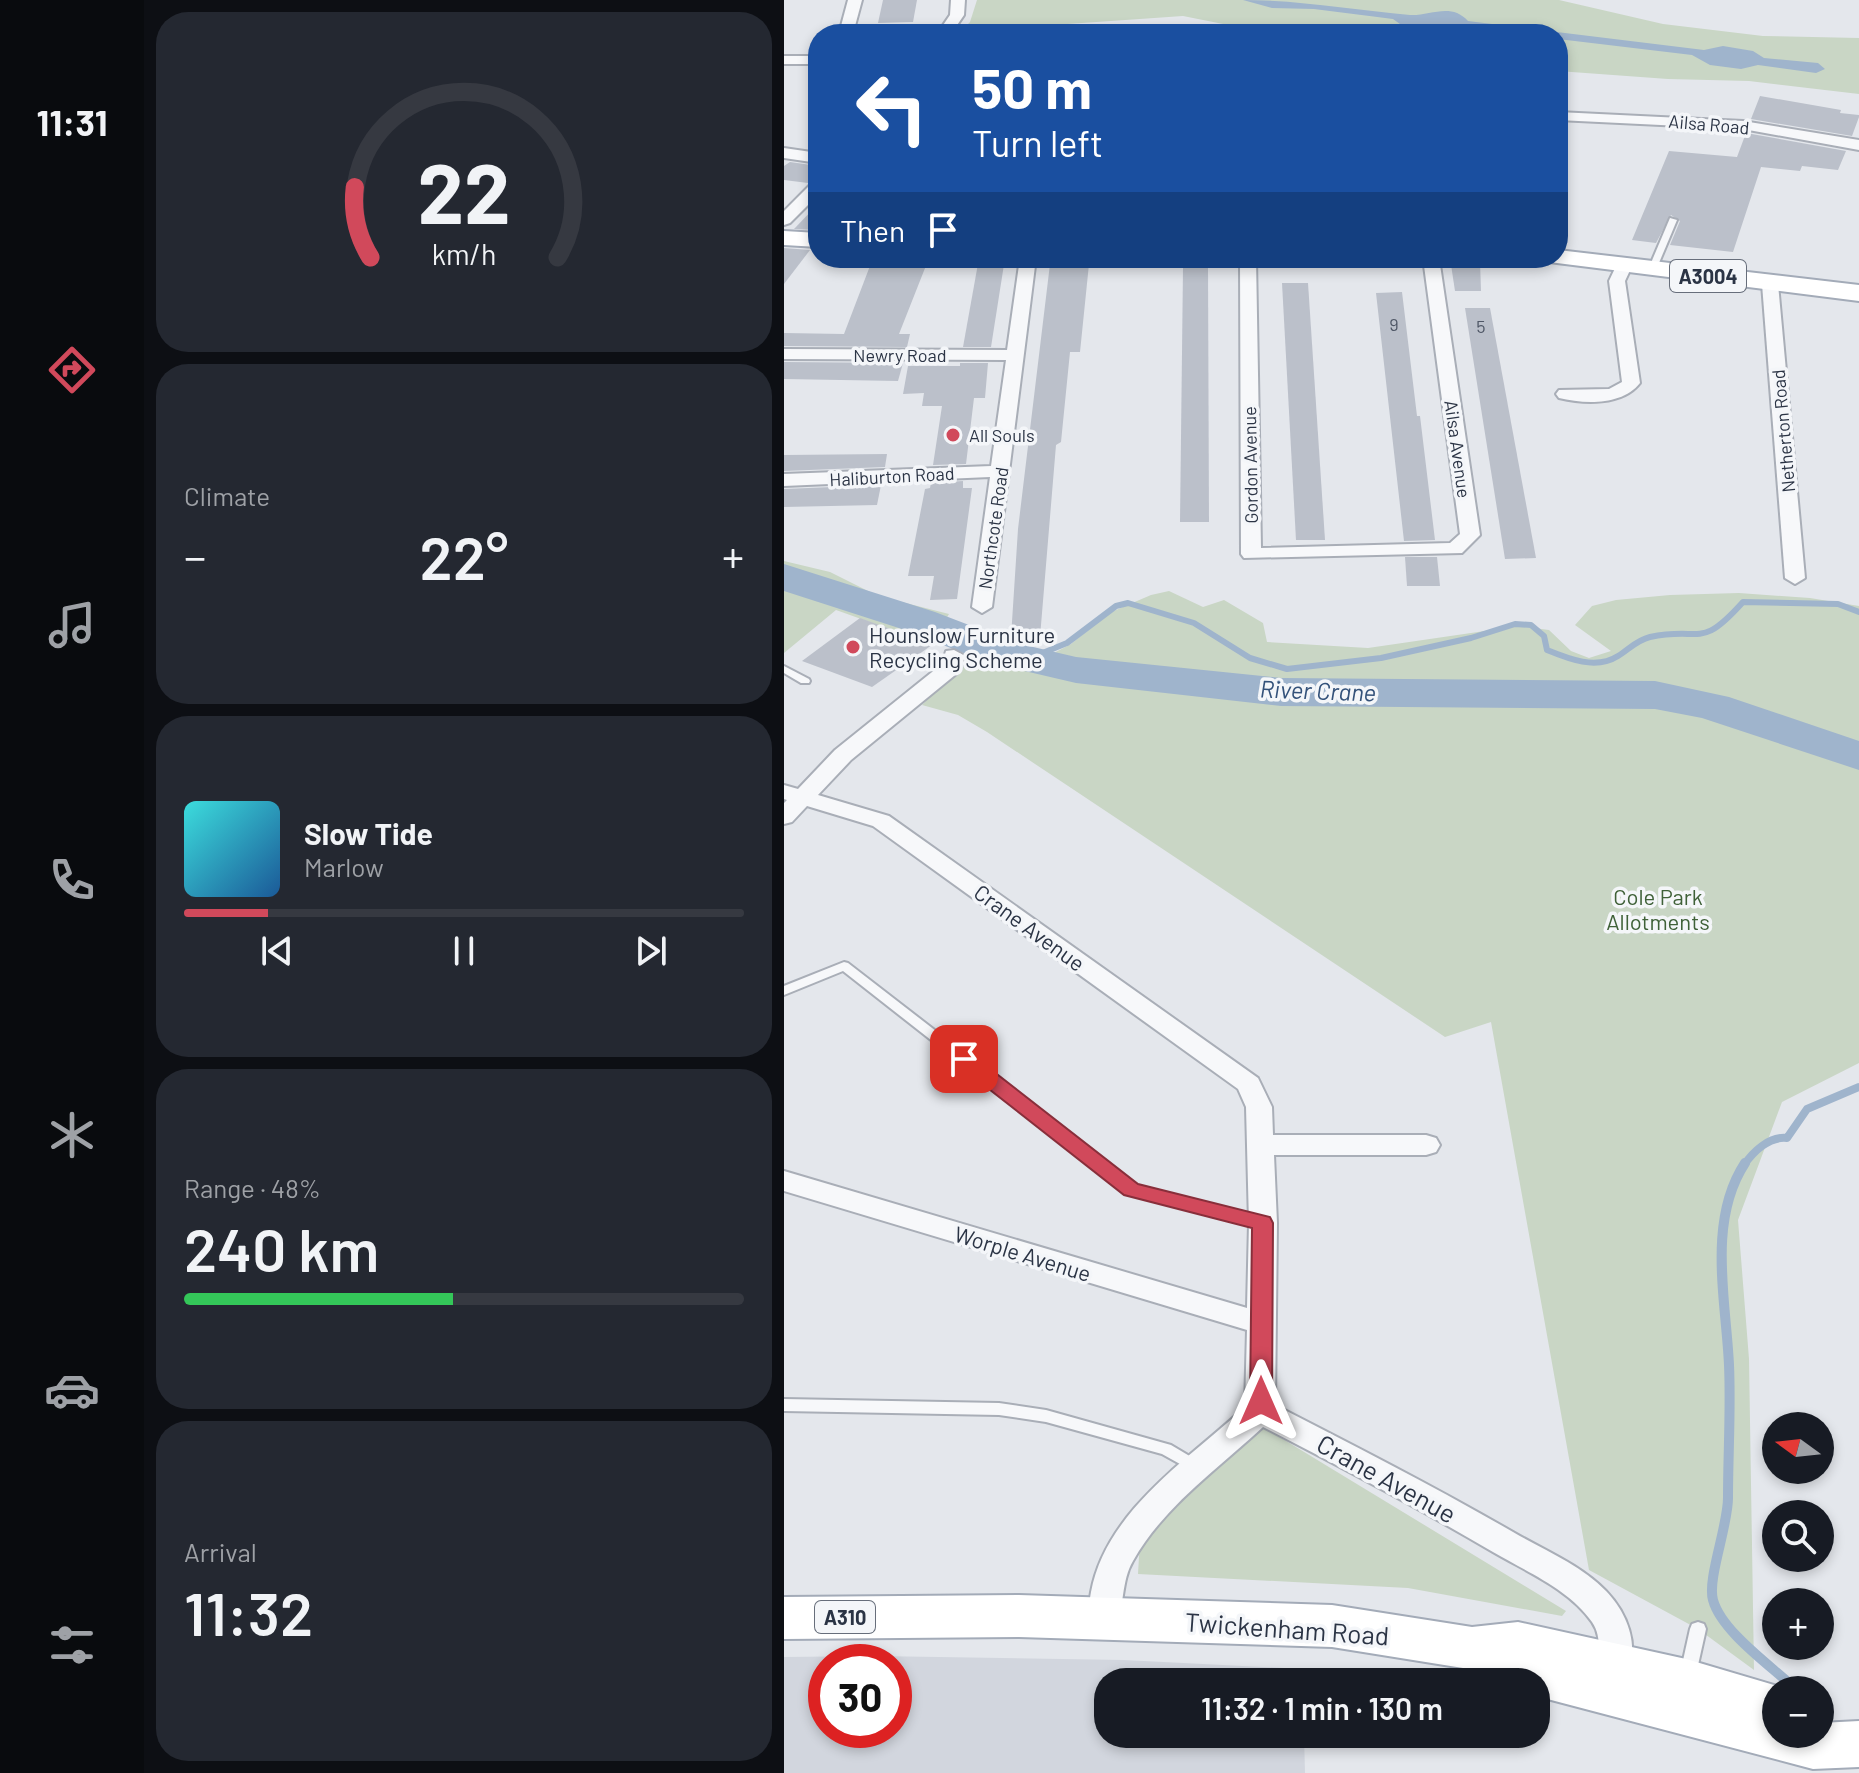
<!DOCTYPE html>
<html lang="en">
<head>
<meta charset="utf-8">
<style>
	:root { --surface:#171b24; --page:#242831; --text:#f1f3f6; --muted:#9ea1a6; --line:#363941; --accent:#d1495b }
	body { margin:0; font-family:Barlow,sans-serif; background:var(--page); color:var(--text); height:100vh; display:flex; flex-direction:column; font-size:30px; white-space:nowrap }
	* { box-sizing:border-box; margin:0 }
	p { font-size:26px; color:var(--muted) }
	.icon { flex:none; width:44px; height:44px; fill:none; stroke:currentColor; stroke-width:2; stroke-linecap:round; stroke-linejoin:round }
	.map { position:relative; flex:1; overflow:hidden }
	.drawer { display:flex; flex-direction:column; gap:12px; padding:12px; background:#0d0f14; width:640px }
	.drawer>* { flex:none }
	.banner { position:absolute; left:24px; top:24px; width:760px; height:244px; border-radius:32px; box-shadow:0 4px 12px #0003; background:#1a4fa0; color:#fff; overflow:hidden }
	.needle { width:52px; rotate:285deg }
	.controls { position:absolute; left:978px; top:1412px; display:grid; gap:16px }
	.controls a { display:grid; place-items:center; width:72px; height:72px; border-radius:50%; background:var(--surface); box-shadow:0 4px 12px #0003; font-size:40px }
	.speed { position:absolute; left:24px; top:1644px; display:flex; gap:16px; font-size:40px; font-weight:700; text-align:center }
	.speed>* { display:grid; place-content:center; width:104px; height:104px; border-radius:50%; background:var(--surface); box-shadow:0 4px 12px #0003; line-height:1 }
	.speed .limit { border:12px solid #d22; background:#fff; color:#111 }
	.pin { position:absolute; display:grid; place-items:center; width:68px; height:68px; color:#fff; margin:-34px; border-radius:16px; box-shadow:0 4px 12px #0006 }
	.me { position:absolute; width:88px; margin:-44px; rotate:0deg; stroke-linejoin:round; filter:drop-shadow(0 0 6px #0008) }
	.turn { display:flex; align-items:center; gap:28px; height:168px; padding:0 32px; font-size:36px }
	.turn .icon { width:104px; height:104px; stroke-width:2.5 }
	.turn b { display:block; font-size:56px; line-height:68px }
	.then { display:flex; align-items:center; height:76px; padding:0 32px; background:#0003; gap:16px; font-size:30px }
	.big { font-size:60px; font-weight:600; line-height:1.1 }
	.drawer .tile { flex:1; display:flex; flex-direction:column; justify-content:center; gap:12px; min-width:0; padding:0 28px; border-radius:32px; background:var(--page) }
	.drawer .dial { align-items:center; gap:0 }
	.dial svg { height:208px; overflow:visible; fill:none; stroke:var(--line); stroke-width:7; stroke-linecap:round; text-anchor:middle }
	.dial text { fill:var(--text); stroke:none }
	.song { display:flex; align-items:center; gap:24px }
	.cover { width:96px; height:96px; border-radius:12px; background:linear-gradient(135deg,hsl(180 70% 55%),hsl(210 70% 35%)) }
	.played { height:8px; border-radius:4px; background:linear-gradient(90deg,var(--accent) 15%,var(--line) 15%) }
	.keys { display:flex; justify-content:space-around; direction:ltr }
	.heat { display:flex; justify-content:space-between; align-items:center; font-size:44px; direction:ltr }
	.charge { height:12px; border-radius:6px; background:linear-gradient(90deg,#34c759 48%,var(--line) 0) }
	.trip { position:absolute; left:310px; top:1668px; width:456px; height:80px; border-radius:32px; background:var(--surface); box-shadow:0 4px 12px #0003; font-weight:600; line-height:80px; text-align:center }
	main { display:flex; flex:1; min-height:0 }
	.menu { display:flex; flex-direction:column; width:144px; justify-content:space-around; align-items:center; background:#090b0e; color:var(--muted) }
	.menu .icon { width:56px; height:56px }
	.menu .current { color:var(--accent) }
	.menu b { font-size:36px; color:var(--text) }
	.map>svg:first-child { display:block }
	.built { fill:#d2d6de; fill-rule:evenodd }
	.green { fill:#c9d6c5 }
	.water { fill:#9fb4cc }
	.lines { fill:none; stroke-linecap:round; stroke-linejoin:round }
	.stream-far2 { stroke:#9fb4cc; stroke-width:6 }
	.stream-far1 { stroke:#9fb4cc; stroke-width:8 }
	.stream { stroke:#9fb4cc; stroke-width:10 }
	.river { fill:#9fb4cc; fill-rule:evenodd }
	.building { fill:#bbc0ca }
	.lane-casing { stroke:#a9aeb7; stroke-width:4 }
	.street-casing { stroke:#a9aeb7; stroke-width:4 }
	.primary-casing { stroke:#a3abb8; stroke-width:4 }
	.lane { fill:#f7f8fa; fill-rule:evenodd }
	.street { fill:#f7f8fa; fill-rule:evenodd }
	.primary { fill:#fff; fill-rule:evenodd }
	.route { fill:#d1495b; stroke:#882f3b; stroke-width:2 }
	.poi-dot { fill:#d1495b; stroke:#f4f6f9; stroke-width:3 }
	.labels { text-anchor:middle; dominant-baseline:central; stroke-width:7; stroke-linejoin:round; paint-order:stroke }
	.far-street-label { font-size:18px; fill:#2b3445; stroke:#f4f6f9 }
	.number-label { font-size:18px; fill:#4f5766 }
	.far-poi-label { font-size:18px; fill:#2b3445; stroke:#f4f6f9; text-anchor:start }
	.shield { fill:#f4f6f9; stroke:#676e7b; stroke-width:2 }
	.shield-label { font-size:20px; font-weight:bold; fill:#2b3445 }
	.poi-label { font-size:22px; fill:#2b3445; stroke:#f4f6f9; text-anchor:start }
	.park-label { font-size:22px; fill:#3f6138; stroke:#f4f6f9 }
	.street-label { font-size:22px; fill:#2b3445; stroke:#f4f6f9 }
	.water-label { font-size:24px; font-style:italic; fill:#34527a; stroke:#f4f6f9 }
	.near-street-label { font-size:26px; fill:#2b3445; stroke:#f4f6f9 }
</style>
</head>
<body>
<main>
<nav class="menu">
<b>11:31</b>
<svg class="icon current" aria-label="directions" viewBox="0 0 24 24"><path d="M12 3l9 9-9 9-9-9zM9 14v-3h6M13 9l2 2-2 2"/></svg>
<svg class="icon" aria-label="music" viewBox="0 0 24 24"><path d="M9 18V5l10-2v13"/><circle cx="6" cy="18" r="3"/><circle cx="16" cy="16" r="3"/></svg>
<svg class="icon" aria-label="phone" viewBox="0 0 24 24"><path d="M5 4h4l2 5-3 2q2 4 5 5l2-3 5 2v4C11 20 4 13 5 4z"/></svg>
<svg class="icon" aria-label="climate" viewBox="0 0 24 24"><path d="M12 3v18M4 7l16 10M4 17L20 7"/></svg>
<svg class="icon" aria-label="car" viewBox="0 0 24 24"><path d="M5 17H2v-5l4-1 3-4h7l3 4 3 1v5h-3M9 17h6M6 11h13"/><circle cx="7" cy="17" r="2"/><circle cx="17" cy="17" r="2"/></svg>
<svg class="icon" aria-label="filters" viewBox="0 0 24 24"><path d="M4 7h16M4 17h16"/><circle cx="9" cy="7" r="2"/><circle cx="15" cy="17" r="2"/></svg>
</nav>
<section class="drawer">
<div class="tile dial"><svg viewBox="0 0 100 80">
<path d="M14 69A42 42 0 1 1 86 69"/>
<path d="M14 69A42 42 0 0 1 8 42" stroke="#d1495b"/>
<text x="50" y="56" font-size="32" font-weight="700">22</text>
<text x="50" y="72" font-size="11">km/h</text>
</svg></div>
<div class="tile"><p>Climate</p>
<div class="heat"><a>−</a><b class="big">22°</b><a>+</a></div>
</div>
<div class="tile">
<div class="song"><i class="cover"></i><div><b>Slow Tide</b><p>Marlow</p></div></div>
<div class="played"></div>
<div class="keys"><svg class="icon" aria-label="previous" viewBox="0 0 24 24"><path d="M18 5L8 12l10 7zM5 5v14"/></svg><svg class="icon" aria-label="pause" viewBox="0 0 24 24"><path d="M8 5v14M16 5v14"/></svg><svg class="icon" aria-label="next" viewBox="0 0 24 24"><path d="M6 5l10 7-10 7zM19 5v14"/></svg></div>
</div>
<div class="tile"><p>Range · 48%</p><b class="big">240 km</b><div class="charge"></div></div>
<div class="tile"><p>Arrival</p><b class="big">11:32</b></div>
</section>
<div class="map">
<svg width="1075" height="1773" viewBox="0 0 1075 1773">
	<rect width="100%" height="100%" fill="#e4e7ec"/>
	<path class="built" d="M91 1656 340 1660 519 1669V1682H324V1734H520L521 1773H0V1657ZM42 1662H110V1730H42Z"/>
	<g class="green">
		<path d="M193 0H775L879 24 979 36 1075 38V94L965 81 884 79 774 71V34H489L399 16 269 25 235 34H174L186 22Z"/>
		<path d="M0 561 46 572 94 596 165 614 147 644 52 610 0 653Z"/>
		<path d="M385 591 419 607 440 600 479 623 483 642 584 648 735 626 765 630 787 651 805 658 827 651 791 625 808 606 832 600 886 595 955 593 1026 598 1075 606V747L985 716 909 697 884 685C678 683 467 697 264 656L287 644 325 613 367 595Z"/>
		<path d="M183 659 287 679 430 696 535 702 678 698 857 701 925 713 1075 765V1063L998 1102 954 1220 965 1359 970 1670 914 1629 805 1570 707 1022 661 1037 203 732 174 715 138 705Z"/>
		<path d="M479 1427 782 1611 778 1616 624 1588 354 1574 356 1539Z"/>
	</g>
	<path class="water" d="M459 0C515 0 570 10 626 15 646 16 667 2 684 21L920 50 939 46 969 51 980 58 1034 63 1041 69 1032 73 974 65 957 69 926 65 908 55 774 39V34L698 30 660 34 664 27 644 24 630 34 609 19 530 9 488 8Z"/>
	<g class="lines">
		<path class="stream-far2" d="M244 659 283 643 332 606 344 603 410 623 466 658 503 669 597 658 687 638 731 624 747 625 760 636 763 650C785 659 812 670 834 656 845 649 853 640 866 637 919 626 915 651 959 602L1054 604 1075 612"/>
		<path class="stream-far1" d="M960 1165C969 1152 985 1136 1003 1138L1023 1109 1075 1087"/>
		<path class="stream" d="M961 1163C923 1221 942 1300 945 1365 947 1409 944 1454 944 1498 944 1526 923 1579 929 1600 937 1630 983 1663 1006 1684"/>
		<path class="river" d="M0 564 151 612 232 643 292 657 497 678 871 681 945 697 1075 741V770L918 718 871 709 497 706 292 683 202 662 121 630 0 591Z"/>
	</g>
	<g class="building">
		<path d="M99 0H133L129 22 94 23Z"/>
		<path d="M976 96 1057 110 1056 113 1075 115V117L1068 136 967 119Z"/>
		<path d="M962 133 1062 151 1054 170 1018 166 1016 171 977 167 949 252 886 245 896 221 887 215 872 243 848 240 885 151 953 157Z"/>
		<path d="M6 162 34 166V178L24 183 0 180V166Z"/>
		<path d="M34 204V230L10 229Z"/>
		<path d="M0 248 26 250 0 284Z"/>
		<path d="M89 258H145L115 334H126L123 347 0 346V333L60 334Z"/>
		<path d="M195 258H221L207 347H179Z"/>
		<path d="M666 258 696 261 697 291H671Z"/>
		<path d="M266 264H305L296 352H286L277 442 272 445 256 637H227L234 529Z"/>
		<path d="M424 267 425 522H396L399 268Z"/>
		<path d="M498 283H524L541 540H512Z"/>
		<path d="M618 292 633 416H636L651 540 620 541 592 293Z"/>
		<path d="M681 308H706L752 558 721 559Z"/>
		<path d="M0 362 119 363 114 381 0 379Z"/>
		<path d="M176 363H204L201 398H190L182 464 149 465 158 406H138L140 393 119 394 124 366H176Z"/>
		<path d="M103 454 101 467 0 471V455Z"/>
		<path d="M179 481V488H188L173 599 146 600 150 576H124L141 489 146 488 147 483Z"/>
		<path d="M97 485 93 505 0 507V489Z"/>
		<path d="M621 557H653L656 586H623Z"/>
		<path d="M76 618 120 634 148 645 88 687 18 661Z"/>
	</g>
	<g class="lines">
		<defs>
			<g id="lane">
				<path d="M886 218 893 220 872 270 865 272 864 270Z"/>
				<path d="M0 666 25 679 26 681 25 683H17L0 673Z"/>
				<path d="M60 962 64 963 351 1185 484 1219 486 1223 484 1227 479 1228 342 1193 59 971 0 995V986Z"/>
				<path d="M0 1399 215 1403 262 1410 387 1445 419 1464 422 1468 419 1472 414 1474 378 1454 262 1422 215 1415 0 1411Z"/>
				<path d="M914 1622 920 1624 922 1629 912 1674 910 1679 904 1681 898 1679 896 1674 906 1629 908 1624Z"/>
			</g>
			<g id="street">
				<path d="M64 0H78L71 26 64 30 57 26Z"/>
				<path d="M167 0H181L180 15 167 34H153L166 15Z"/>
				<rect x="0" y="56" width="34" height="8"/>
				<path d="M774 112 959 121 1075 140V150L959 129 774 120Z"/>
				<path d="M0 148 34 153V163L0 158Z"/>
				<path d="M34 181V195L6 223 0 225V211L28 183Z"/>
				<path d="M236 258H252L208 607 198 613 188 607 206 477 0 486V474L207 466 222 360 0 359V349L223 350Z"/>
				<path d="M456 258H472L477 548 666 543 676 534 639 258H655L696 535 678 553 460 558 457 554Z"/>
				<path d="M840 261 848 266 841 281 856 383C838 406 800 404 775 398L772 394 775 390 825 389 838 382 825 281 834 262Z"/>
				<path d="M986 279 994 284 1021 578 1011 584 1001 578 978 284Z"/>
				<path d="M170 650 181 656 176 671 67 760 34 795 105 816 474 1078 488 1107 489 1135H642L652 1138 656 1145 652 1152 642 1155H490L493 1223 491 1405C571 1446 651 1487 729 1532 760 1550 797 1565 822 1591 843 1613 856 1645 843 1674L831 1678 819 1674C811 1657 820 1639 808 1622 785 1589 743 1572 709 1552 634 1508 557 1467 479 1427 435 1468 379 1507 349 1561 337 1581 341 1606 331 1627L319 1631 307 1627C302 1615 305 1605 307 1592 322 1511 405 1459 461 1407L463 1330 0 1191V1171L463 1308 465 1223 462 1107 454 1089 89 826 23 806 8 822 0 824V803L3 800 0 799V785L14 789 51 750 158 664 162 651Z"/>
			</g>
			<g id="primary">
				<path d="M0 231 34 233V247L0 245Z"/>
				<path d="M774 250 1075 285V301L765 262 762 258H774Z"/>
				<path d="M235 1595 548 1605 688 1627 734 1622 902 1659 1007 1690H992V1734H1036V1723L1075 1721V1767L1029 1769 752 1696V1682H708L679 1668 548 1647 235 1637 0 1639V1597Z"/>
			</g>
		</defs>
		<use href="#lane" class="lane-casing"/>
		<use href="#street" class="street-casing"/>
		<use href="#primary" class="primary-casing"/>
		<use href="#lane" class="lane"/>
		<use href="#street" class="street"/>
		<use href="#primary" class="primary"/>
	</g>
	<path class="route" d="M180 1052 187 1054 354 1184 486 1217 489 1223 488 1401 485 1408 477 1410 469 1408 466 1401 468 1228 340 1195 173 1064 170 1059 173 1054Z"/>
	<g class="poi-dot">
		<circle cx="169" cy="435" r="8"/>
		<circle cx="69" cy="647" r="8"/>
	</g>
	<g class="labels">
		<g class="far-street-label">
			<text transform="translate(925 124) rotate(5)">Ailsa Road</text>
			<text x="116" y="355">Newry Road</text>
			<text transform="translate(999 431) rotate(-95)">Netherton Road</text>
			<text transform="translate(674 449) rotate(82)">Ailsa Avenue</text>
			<text transform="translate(466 465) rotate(-91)">Gordon Avenue</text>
			<text transform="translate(108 476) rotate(-3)">Haliburton Road</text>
			<text transform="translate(209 528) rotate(-82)">Northcote Road</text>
		</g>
		<g class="number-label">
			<text x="610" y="324">9</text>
			<text x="697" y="326">5</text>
		</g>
		<g class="far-poi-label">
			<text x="185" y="435">All Souls</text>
		</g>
		<g class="shield">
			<rect x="886" y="260" width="76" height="32" rx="6"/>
			<rect x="31" y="1601" width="60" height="32" rx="6"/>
		</g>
		<g class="shield-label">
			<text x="924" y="276">A3004</text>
			<text x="61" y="1617">A310</text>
		</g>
		<g class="poi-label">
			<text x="85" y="634">Hounslow Furniture<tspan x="85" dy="25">Recycling Scheme</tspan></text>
		</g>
		<g class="park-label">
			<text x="874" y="896">Cole Park<tspan x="874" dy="25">Allotments</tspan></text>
		</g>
		<g class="street-label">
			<text transform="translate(246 927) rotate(36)">Crane Avenue</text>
			<text transform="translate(239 1253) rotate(17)">Worple Avenue</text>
		</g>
		<g class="water-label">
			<text transform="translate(534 690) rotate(2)">River Crane</text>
		</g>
		<g class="near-street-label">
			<text transform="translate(603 1478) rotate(29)">Crane Avenue</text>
			<text transform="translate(503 1628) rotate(4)">Twickenham Road</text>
		</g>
	</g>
</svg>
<div class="controls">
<a><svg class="needle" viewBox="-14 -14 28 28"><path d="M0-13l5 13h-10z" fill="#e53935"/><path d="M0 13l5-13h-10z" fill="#9ea1a6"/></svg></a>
<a><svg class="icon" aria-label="search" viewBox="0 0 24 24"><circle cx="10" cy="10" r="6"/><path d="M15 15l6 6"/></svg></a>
<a>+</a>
<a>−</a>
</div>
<div class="speed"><div class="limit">30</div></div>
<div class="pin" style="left:180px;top:1059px;background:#d93025"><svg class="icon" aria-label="arrive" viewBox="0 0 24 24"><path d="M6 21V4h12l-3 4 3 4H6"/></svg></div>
<svg class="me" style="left:477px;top:1401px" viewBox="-20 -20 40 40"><path d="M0-17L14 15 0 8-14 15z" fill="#d1495b" stroke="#fff" stroke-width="4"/></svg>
<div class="trip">11:32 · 1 min · 130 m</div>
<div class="banner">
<div class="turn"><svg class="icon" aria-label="left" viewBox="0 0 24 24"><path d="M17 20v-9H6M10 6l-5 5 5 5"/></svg><div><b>50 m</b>Turn left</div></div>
<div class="then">Then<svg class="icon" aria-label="arrive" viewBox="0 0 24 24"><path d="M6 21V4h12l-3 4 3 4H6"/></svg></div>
</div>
</div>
</main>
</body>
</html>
